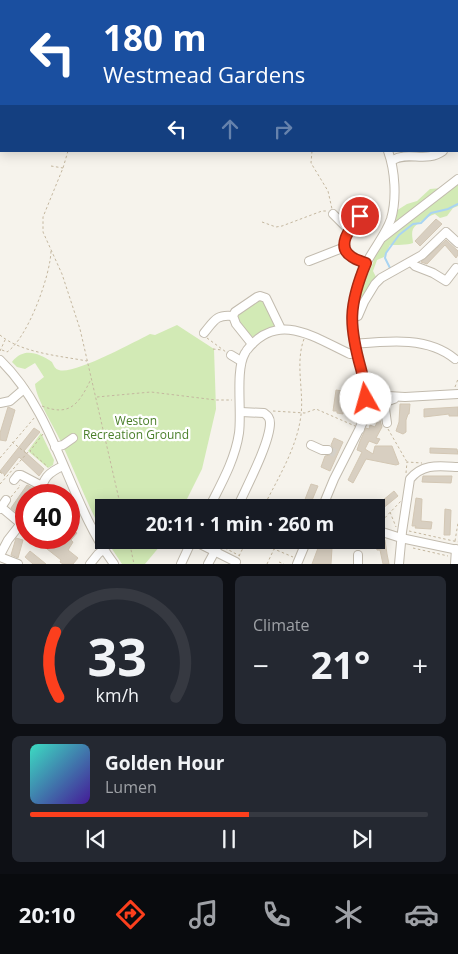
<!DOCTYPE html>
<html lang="en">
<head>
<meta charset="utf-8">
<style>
	:root { --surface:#171b24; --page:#242831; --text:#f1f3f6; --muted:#9ea1a6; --line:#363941; --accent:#fc3f1d }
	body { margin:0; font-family:"Open Sans",sans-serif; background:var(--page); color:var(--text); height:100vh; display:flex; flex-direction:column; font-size:19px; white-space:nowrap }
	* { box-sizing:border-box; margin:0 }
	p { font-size:16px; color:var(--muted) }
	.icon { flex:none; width:28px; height:28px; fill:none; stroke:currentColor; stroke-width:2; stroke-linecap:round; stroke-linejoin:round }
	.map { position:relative; height:564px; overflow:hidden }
	.drawer { display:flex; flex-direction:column; gap:12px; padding:12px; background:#0d0f14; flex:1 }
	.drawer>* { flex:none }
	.hud { position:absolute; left:0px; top:0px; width:459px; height:152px; box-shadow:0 2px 12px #0003; background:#1a4fa0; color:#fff; overflow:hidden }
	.speed { position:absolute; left:15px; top:484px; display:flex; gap:10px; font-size:25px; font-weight:700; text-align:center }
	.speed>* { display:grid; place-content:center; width:65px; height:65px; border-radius:50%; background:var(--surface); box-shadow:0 2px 12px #0003; line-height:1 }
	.speed .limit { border:8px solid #d22; background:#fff; color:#111 }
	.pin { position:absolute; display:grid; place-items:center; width:42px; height:42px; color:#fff; margin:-21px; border:2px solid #fff; border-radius:50%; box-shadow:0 1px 5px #0007 }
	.me { position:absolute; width:55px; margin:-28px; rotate:353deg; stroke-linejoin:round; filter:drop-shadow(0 0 4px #0008) }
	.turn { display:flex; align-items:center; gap:18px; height:105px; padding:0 20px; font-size:22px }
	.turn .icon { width:65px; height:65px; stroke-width:2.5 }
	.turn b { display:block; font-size:35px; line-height:42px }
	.lanes { display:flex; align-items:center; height:48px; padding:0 20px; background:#0003; justify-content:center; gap:25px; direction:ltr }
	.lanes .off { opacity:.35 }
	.big { font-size:38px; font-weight:700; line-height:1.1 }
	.drawer .widget { flex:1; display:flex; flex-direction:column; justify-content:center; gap:8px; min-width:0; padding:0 18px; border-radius:8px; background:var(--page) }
	.drawer .dial { align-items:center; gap:0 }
	.dial svg { height:130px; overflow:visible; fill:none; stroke:var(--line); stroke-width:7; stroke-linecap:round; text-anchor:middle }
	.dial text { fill:var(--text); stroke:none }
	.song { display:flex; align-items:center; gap:15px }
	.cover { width:60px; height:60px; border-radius:8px; background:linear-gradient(135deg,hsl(170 70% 55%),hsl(260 70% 35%)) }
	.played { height:5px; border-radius:2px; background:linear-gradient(90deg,var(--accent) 55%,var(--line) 55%) }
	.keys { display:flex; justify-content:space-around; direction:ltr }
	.heat { display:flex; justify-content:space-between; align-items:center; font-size:28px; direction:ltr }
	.drawer .tiles { flex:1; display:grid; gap:12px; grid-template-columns:1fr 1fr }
	.widget:last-child { grid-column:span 2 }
	.trip { position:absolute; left:95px; top:499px; width:290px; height:50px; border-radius:0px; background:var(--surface); box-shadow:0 2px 12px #0003; font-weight:700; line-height:50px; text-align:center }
	.tab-bar { display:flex; height:80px; justify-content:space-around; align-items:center; background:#090b0e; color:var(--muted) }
	.tab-bar .icon { width:35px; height:35px }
	.tab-bar .selected { color:var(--accent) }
	.tab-bar b { font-size:22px; color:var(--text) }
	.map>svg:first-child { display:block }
	.green { fill:#d2eab5 }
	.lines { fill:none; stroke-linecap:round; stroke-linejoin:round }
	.stream { stroke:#a9d4f2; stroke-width:2 }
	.building { fill:#d8cfc1; stroke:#d3c7b4 }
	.minor-tunnel { stroke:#d4d0c8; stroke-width:8; stroke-dasharray:8 4; stroke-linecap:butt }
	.minor-casing { stroke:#c2bbae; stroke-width:10 }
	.path { stroke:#c4b79f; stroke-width:1; stroke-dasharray:2.5 2.5; stroke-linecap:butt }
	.minor { stroke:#fff; stroke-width:8 }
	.route-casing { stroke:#a42913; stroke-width:12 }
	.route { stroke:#fc3f1d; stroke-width:9 }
	.labels { text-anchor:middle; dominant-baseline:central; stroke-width:4.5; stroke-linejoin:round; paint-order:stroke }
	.park-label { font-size:12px; fill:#4a7f2a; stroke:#fff }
</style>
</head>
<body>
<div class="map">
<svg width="458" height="564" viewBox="0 0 458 564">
	<rect width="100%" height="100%" fill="#f6f3ec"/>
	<g class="green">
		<path d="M458 181V206L453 208 447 216 440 218 435 214C429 216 416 223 413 229 411 234 413 239 413 243 407 245 397 245 390 245L384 257 377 260 373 271 377 279 365 297 360 299 358 296 373 263 375 255 385 238 397 228 394 221 396 211 407 204 417 201 430 189 442 188Z"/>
		<path d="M257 300H263L276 326 252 337 237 321 236 316Z"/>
		<path d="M177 325 214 349 216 409 202 469 183 507 104 508V536C88 506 76 474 62 444 55 428 36 399 35 384L44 377 35 363 25 369 17 367 12 362C24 347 38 353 52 362 54 366 55 369 59 370 74 375 134 342 150 334L155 335Z"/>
		<path d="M41 433 54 460 53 465 48 468 28 451Z"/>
		<path d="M106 540H165L145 564H122Z"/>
	</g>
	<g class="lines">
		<path class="stream" d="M391 270 385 258 386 253 399 235 413 224 421 223 431 213 448 209 458 204"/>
	</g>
	<g class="building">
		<path d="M436 219 442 224 420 246 415 241Z"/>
		<path d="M446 240 458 251V255L456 258 445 245 427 264 421 262Z"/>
		<path d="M336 390 354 393 353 400 346 399 343 414 337 413V411H333Z"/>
		<path d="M400 404H410L409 414H408L406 420V432L403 434 396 431 399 422Z"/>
		<path d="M8 407 15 410 6 441 0 440V433Z"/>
		<path d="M458 407V416H449V414L424 417V409Z"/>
		<path d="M379 417 382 427 376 438 380 439 377 444 369 441 365 449 373 454 375 446H392L399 464 396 465 366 459 353 483 348 480 362 452 357 450 360 441 366 428 369 429 370 425 375 427Z"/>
		<path d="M34 428 40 432 24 451 44 469 39 476 19 457 5 475 0 471Z"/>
		<path d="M334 438 343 442 330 471 321 467 325 456 330 455 333 452V448L331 445Z"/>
		<path d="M430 448 457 449 458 454 430 453Z"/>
		<path d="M423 476H452L451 483 422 482Z"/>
		<path d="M311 484 318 486 310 505 304 502Z"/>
		<path d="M27 485 33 488 26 495V500L22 505 24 506 17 513 11 508Z"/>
		<path d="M394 491 398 496 376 514V506Z"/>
		<path d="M416 498 422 499 421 521 432 522 431 529 415 528 416 526H412Z"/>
		<path d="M445 509 451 510 450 535H444Z"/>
		<path d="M72 529 77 533 71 540 73 542 68 550 78 558 73 564H63L60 562 61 560 42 545 41 546 36 543 40 538H52L57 542 60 538H69V533Z"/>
		<path d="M16 538 23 540 18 558 11 555Z"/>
		<path d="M321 540H332L330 548H332L331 564H312Z"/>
		<path d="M385 540 387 554 389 564H383L380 550H377L375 542Z"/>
		<path d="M30 551 46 564H33L25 557Z"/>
	</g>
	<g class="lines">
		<path class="minor-tunnel" d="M328 450 337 454"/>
		<defs>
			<g id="minor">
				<path d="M299 0V1"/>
				<path d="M458 111V112"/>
				<path d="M458 141V140"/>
				<path d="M393 160C408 151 427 163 443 151"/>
				<path d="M365 209C357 220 332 244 351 257 356 260 361 261 366 263"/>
				<path d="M333 214 349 230"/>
				<path d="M383 237 458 179"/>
				<path d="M309 261 345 247"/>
				<path d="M411 262 415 266 433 273 446 281 456 268"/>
				<path d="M352 318 358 316 364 302 375 284 381 278 422 255 446 232 458 243"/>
				<path d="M204 333C214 321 216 314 233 316"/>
				<path d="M252 344 236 324 233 316 235 312 257 297 260 296 266 298 281 329"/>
				<path d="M354 344C387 341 428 336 455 359"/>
				<path d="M247 350C278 310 315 338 350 354L356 353"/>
				<path d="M231 355 241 361"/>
				<path d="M0 360C57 415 68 502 114 564"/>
				<path d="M368 396C363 387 364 376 360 366 349 332 349 295 367 262 374 248 386 234 391 219 397 199 395 170 388 151"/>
				<path d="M0 403 10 401 24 389"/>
				<path d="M381 404 385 409 387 423"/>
				<path d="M370 408C377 408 387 401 394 399"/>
				<path d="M360 429 366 399 371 395 405 397 458 394"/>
				<path d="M311 445 322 450H328"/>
				<path d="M55 447 63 445 73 438"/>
				<path d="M14 480 18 475H21L42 486"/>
				<path d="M39 495C44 478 47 473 63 466"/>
				<path d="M1 507 20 523"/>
				<path d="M209 508C221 484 235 460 239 433 242 411 235 370 245 353"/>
				<path d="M237 508C246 488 270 443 270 423 270 418 268 416 264 413L241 412"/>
				<path d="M322 508 334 479 366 416 374 408"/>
				<path d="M0 509 6 500"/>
				<path d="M376 530 401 538 458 550"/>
				<path d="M192 540 236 562"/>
				<path d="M0 555 8 540 26 517"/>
				<path d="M0 557 18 564"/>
				<path d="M90 564 98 554 104 549"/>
				<path d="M181 564 192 540"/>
				<path d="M208 564 221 540"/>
				<path d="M297 564 307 540"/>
				<path d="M358 564V555"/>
				<path d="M399 564 402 532 410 479C423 463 439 466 458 467"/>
				<path d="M455 564 456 549"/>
			</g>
		</defs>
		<use href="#minor" class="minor-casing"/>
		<g class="path">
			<path d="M173 1V0"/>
			<path d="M68 151 63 168 43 217V232L62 274 80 329 121 508"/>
			<path d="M312 151 311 163 328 191 332 209"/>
			<path d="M51 166 63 168"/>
			<path d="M262 222 276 227 282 226 322 211H328"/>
			<path d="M0 335C21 353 61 356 87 361"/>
			<path d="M207 338 226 352"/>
			<path d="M213 349 222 350"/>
			<path d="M2 350 7 352C28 338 51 274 51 250"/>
			<path d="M0 351 5 340"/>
			<path d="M455 387 458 379"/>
			<path d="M97 397 151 392 216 400H232"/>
			<path d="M42 406C70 417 79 404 91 379"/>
			<path d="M273 411 305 413 316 409 355 426"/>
			<path d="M388 429 407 462"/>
			<path d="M43 434 30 451 48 467"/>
			<path d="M12 442 26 453"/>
			<path d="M0 458 35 417"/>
			<path d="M0 472 5 476"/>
			<path d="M406 473 407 462 422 463"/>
			<path d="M0 484 29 451"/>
			<path d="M11 497 20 486 19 485"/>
			<path d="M263 508C278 478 297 448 301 415 304 391 295 363 304 339"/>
			<path d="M390 512 396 527"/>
			<path d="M378 525 401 501"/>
			<path d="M409 531 458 542"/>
			<path d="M129 540 134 564"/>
			<path d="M178 540 184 543"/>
			<path d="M455 541 458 523"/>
			<path d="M225 548 240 556"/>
			<path d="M413 548 448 556"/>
			<path d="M239 556 247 540"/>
			<path d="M279 562 284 564"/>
			<path d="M267 564 274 549 293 557"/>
		</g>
		<use href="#minor" class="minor"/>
	</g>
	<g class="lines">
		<defs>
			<path id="route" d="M360 216C352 226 334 246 352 257 356 260 361 261 366 263 348 306 349 326 361 369 364 379 363 387 368 396L366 399"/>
		</defs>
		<use href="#route" class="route-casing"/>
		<use href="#route" class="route"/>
	</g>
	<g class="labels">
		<g class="park-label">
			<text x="136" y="420">Weston<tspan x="136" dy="14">Recreation Ground</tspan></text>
		</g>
	</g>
</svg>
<div class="speed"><div class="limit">40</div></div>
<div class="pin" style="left:360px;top:216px;background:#d93025"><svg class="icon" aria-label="arrive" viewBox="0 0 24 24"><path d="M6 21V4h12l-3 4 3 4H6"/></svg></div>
<svg class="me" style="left:366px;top:399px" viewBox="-20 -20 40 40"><circle r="19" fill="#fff"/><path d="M0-13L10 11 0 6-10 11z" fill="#fc3f1d"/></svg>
<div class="trip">20:11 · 1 min · 260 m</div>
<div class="hud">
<div class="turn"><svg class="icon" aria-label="left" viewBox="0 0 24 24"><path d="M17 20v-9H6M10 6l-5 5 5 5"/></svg><div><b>180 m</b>Westmead Gardens</div></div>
<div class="lanes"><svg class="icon" aria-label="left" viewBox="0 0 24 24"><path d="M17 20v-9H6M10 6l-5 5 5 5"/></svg><svg class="icon off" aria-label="ahead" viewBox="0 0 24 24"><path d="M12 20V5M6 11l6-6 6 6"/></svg><svg class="icon off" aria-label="right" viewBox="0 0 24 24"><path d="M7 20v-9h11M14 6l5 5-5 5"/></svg></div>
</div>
</div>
<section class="drawer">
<div class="tiles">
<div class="widget dial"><svg viewBox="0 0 100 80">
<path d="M14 69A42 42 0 1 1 86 69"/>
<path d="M14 69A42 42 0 0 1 12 29" stroke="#fc3f1d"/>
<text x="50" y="56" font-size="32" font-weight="700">33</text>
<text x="50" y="72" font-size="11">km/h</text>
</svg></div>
<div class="widget"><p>Climate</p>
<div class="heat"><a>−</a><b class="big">21°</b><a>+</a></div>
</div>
<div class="widget">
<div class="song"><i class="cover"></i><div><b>Golden Hour</b><p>Lumen</p></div></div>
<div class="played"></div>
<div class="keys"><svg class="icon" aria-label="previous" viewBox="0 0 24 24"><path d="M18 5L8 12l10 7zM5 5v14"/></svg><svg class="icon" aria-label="pause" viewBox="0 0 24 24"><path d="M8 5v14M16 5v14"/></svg><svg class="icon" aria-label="next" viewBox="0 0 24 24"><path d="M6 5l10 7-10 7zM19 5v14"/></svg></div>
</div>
</div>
</section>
<nav class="tab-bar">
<b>20:10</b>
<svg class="icon selected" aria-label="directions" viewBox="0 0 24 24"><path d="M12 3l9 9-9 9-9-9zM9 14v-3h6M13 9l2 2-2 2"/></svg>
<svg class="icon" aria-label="music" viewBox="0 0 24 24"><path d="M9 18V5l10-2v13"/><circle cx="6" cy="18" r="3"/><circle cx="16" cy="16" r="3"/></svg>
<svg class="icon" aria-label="phone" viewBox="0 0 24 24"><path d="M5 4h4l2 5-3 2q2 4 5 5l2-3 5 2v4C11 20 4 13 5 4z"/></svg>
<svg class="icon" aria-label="climate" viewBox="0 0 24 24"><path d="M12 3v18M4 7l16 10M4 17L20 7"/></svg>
<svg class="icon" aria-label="car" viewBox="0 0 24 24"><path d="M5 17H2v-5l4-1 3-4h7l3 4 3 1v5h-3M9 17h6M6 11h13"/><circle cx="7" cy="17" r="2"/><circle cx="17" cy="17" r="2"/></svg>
</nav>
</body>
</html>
